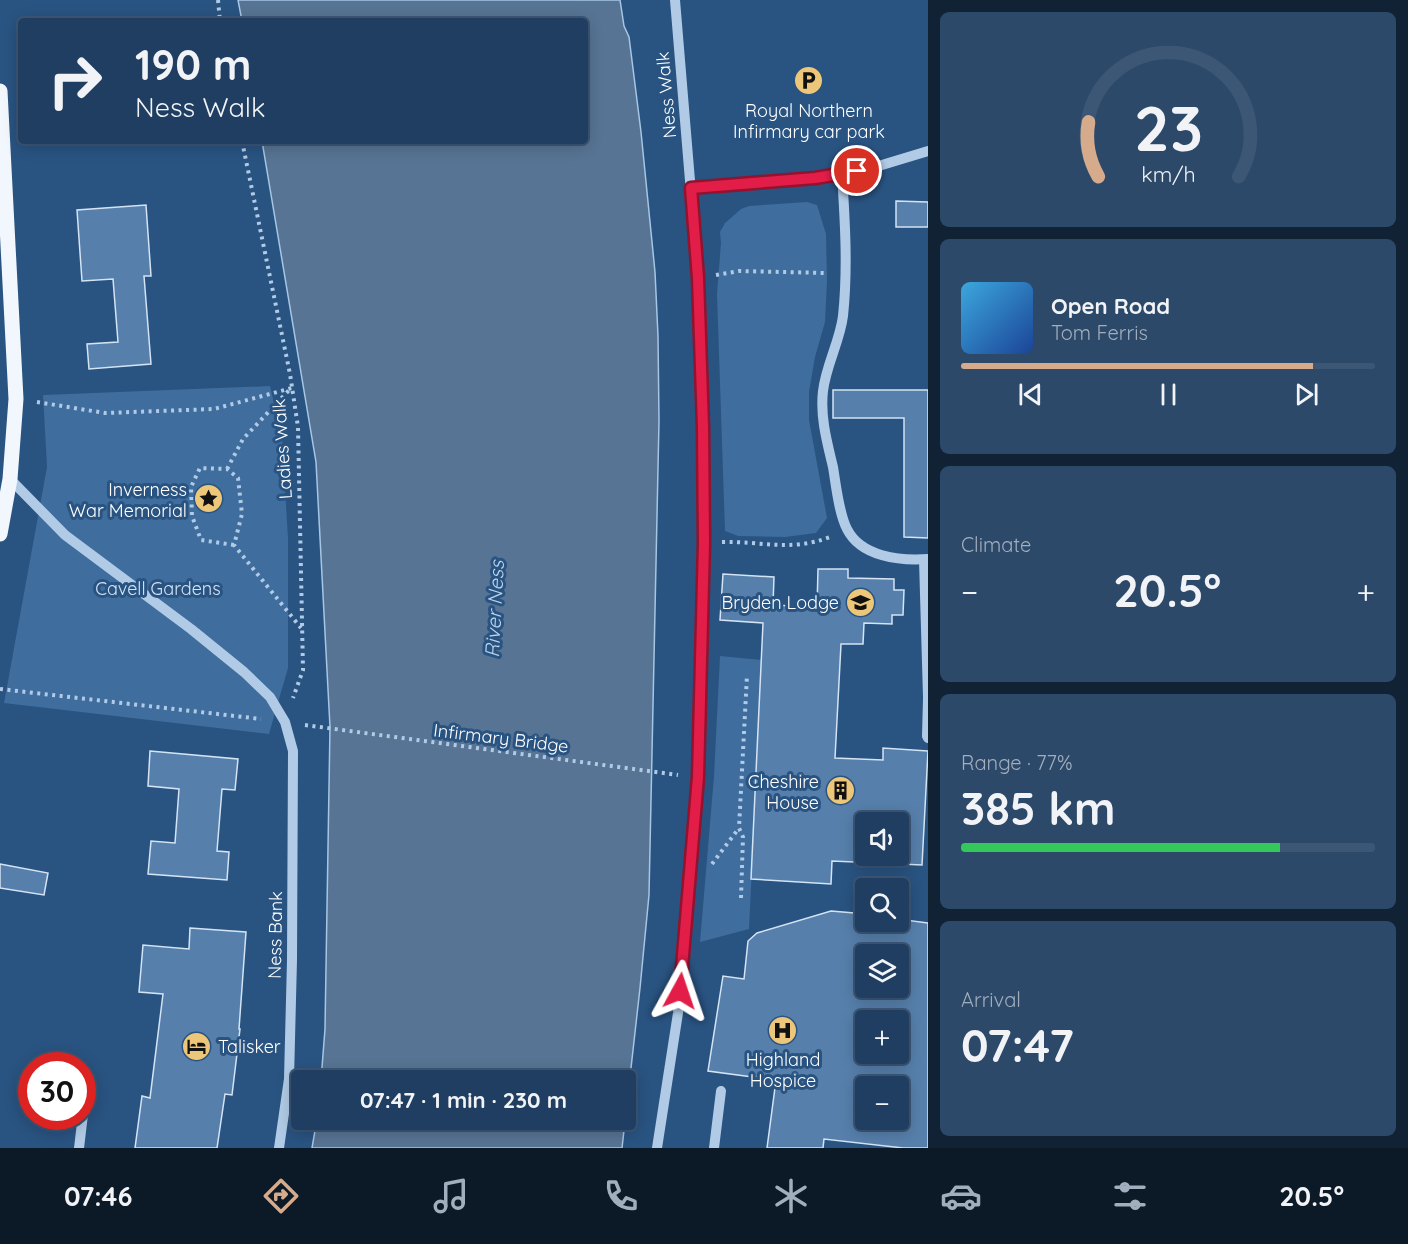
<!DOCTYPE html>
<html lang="en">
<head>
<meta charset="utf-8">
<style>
	:root { --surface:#1f3e61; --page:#2c496a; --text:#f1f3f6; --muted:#a1aebd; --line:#3c5776; --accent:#d6ab8b }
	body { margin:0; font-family:Quicksand,sans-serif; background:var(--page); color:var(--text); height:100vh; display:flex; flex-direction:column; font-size:22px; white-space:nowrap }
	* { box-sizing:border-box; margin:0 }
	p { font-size:20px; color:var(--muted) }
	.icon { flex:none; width:33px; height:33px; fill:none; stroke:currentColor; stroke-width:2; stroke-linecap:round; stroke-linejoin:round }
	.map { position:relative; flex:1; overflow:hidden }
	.drawer { display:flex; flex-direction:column; gap:12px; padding:12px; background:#112235; width:480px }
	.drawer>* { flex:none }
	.guide { position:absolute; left:18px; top:18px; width:570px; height:126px; border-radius:6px; box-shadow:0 3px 15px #0003,0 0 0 2px var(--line); background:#1f3e61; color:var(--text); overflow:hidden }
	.buttons { position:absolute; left:855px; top:812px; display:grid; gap:12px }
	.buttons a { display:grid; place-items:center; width:54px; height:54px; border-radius:6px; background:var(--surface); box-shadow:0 3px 15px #0003,0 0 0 2px var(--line); font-size:30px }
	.speed { position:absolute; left:18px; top:1052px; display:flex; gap:12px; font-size:30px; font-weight:700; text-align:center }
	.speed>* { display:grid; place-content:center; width:78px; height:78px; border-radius:50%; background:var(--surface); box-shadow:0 3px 15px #0003,0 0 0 2px var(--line); line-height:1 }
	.speed .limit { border:9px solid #d22; background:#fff; color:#111 }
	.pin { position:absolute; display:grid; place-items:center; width:51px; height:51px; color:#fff; margin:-26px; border:3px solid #fff; border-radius:50%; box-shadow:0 2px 6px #0007 }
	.me { position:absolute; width:66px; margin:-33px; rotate:5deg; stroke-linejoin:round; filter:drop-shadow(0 0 4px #0008) }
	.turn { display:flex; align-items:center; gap:21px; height:126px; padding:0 18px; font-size:27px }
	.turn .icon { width:78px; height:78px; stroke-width:2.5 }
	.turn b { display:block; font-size:42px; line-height:51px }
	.big { font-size:45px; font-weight:700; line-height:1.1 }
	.drawer .widget { flex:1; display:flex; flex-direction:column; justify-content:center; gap:9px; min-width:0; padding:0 21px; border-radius:9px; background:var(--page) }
	.drawer .dial { align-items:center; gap:0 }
	.dial svg { height:156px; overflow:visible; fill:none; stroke:var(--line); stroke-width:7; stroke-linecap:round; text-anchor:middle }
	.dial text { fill:var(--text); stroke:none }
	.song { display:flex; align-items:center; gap:18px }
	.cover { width:72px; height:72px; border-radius:9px; background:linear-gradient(135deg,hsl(200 70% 55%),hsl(220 70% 35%)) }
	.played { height:6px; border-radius:3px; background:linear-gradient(90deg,var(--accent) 85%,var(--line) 85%) }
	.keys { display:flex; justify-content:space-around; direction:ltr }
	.heat { display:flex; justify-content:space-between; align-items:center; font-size:33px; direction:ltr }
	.charge { height:9px; border-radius:4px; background:linear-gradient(90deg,#34c759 77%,var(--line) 0) }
	.trip { position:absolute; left:291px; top:1070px; width:345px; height:60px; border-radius:6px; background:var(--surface); box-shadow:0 3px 15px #0003,0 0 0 2px var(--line); font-weight:700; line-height:60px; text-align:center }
	.tabs { display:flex; height:96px; justify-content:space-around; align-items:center; background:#0c1927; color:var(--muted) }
	.tabs .icon { width:42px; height:42px }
	.tabs .active { color:var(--accent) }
	.tabs b { font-size:27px; color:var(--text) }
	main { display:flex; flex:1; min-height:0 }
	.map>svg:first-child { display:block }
	.green { fill:#3e6d9e }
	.water { fill:#577494; stroke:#a6c6e6; stroke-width:1.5 }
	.building { fill:#567fab; stroke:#d4e4f5; stroke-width:1.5; fill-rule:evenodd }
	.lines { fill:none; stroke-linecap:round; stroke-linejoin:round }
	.path { stroke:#b1cbe6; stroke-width:4; stroke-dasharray:3 4.5; stroke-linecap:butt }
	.minor { stroke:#b1cbe6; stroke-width:10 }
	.major { stroke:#f2f7fd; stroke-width:15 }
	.route-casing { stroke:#92132f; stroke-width:15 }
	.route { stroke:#e11d48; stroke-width:10 }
	.labels { text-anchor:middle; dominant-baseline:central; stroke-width:6; stroke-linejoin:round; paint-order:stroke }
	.street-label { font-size:18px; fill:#fff; stroke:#295381 }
	.poi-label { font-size:18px; fill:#fff; stroke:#295381; text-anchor:end }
	.park-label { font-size:18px; fill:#d4e4f5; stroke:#295381 }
	.water-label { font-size:20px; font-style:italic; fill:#bdd5ed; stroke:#295381 }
</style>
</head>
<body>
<main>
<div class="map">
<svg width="928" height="1148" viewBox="0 0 928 1148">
	<rect width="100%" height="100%" fill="#295381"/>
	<g class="green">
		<path d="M807 202 817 205 826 234 827 281 825 322 815 357 809 392V420L827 518 816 533 785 537 738 536 725 531 717 294 721 243 720 232 725 223 741 209 749 206Z"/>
		<path d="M270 386 282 438 288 538V668L269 734 4 703 47 467 43 395Z"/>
		<path d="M720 656 762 660 749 929 700 942 714 776Z"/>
	</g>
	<path class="water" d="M238 0H620L624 26 629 37 641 132 655 272 658 336 659 421 649 895 640 988 622 1148H312L317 1119H626V1080H321L325 1029 330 727 316 462 262 141H585V21H242Z"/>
	<g class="building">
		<path d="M896 201 928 202V227H896Z"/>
		<path d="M146 205 151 276H144L151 364 89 369 87 344 118 342 113 279 82 281 77 210Z"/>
		<path d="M833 390H928V538L904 537V418H833Z"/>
		<path d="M818 569H848V578L894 579V590H904L903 615H892V624L864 623 863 644H841L835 758 883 760V748L928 751 922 865 832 861 831 884 751 879 763 623 720 620 723 574 774 577 773 605 817 607ZM866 822H898V855H866Z"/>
		<path d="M150 751 238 759 235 790 222 789 217 851 229 852 227 880 148 874 151 841 175 843 179 789 148 786Z"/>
		<path d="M0 864 48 873 44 895 0 888Z"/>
		<path d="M831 911 866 914V921H898V919L928 923V1148H903L824 1139 823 1148H767L776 1080 708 1071 723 976 744 979 748 941 757 933ZM866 954H898V987H866ZM866 1020H898V1053H866ZM866 1086H898V1119H866Z"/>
		<path d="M190 928 246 932 239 1029H240L232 1095 225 1094 217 1148H135L142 1096 150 1098 163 994 139 992 143 945 189 949Z"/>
	</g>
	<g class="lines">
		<g class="path">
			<path d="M218 0 220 21"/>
			<path d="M242 141 290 374 298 427 303 670 293 698"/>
			<path d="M716 275 739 271 826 273"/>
			<path d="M37 402 105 413 214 409 292 388"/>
			<path d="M227 469 243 439 291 388"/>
			<path d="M722 542C762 541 790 552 830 537"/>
			<path d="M234 545 201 540 192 516 191 487 200 468 227 469 238 478 242 514 234 545 301 628"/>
			<path d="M0 689 261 719"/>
			<path d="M305 725 678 775"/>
			<path d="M712 864 739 828"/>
			<path d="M741 898 743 837 739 828 747 675"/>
		</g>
		<g class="minor">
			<path d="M842 174C845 221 848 269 843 316 840 341 826 365 823 391 820 417 827 442 833 467 836 485 839 514 847 529 861 557 900 561 928 559"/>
			<path d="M691 187 815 178 842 174 872 168 928 151"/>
			<path d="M10 479 65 535 191 629 244 672 270 697 285 722 293 751 292 960 289 1079 279 1148"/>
			<path d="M924 560 928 697"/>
			<path d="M928 699 927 736 928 738"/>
			<path d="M79 1148 84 1106"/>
			<path d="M657 1148 678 1013 698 778 704 543 703 427 698 277 675 0"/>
			<path d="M714 1148 721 1091"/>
		</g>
		<path class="major" d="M0 91 16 399 10 479 0 534"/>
	</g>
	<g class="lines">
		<defs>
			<path id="route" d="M680 991 698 777 704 543 703 427 698 278 691 188 815 178 857 171"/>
		</defs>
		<use href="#route" class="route-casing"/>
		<use href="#route" class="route"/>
	</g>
	<defs>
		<symbol id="parking-disc" viewBox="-11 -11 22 22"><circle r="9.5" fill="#ecc679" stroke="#295381"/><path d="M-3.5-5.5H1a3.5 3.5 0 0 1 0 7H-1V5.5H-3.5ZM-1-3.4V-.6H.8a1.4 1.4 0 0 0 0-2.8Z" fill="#111"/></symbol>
		<symbol id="sight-disc" viewBox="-11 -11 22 22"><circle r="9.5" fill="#ecc679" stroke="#295381"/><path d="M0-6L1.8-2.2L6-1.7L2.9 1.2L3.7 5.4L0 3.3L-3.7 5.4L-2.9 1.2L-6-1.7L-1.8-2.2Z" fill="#111"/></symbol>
		<symbol id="university-disc" viewBox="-11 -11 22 22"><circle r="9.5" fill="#ecc679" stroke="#295381"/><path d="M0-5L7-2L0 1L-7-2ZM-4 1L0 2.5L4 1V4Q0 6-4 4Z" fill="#111"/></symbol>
		<symbol id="building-disc" viewBox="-11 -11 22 22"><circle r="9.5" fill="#ecc679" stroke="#295381"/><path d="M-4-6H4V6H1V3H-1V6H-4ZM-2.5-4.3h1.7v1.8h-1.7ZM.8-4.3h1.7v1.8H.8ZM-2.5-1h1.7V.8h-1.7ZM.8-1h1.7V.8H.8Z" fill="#111"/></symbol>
		<symbol id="hospital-disc" viewBox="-11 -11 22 22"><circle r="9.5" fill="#ecc679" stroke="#295381"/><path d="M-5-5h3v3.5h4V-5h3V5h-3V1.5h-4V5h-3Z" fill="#111"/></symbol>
		<symbol id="hotel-disc" viewBox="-11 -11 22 22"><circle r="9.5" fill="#ecc679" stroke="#295381"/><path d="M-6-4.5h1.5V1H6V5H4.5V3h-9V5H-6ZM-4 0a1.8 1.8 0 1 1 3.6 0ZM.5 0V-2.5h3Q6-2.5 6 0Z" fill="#111"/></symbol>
	</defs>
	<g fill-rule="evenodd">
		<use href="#parking-disc" x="792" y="64" width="33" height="33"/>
		<use href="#sight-disc" x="192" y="482" width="33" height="33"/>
		<use href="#university-disc" x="844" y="586" width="33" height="33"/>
		<use href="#building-disc" x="824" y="774" width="33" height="33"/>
		<use href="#hospital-disc" x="766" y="1014" width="33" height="33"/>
		<use href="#hotel-disc" x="180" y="1030" width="33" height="33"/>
	</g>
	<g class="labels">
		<g class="street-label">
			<text transform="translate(666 95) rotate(-95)">Ness Walk</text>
			<text transform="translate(282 449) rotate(-94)">Ladies Walk</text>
			<text transform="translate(501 738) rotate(7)">Infirmary Bridge</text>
			<text transform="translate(275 935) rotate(-89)">Ness Bank</text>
		</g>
		<g class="poi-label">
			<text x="809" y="110" text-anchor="middle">Royal Northern<tspan x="809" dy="21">Infirmary car park</tspan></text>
			<text x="187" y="489">Inverness<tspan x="187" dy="21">War Memorial</tspan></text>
			<text x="839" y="602">Bryden Lodge</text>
			<text x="819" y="781">Cheshire<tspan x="819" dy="21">House</tspan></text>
			<text x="218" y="1046" text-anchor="start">Talisker</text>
			<text x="783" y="1059" text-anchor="middle">Highland<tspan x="783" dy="21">Hospice</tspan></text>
		</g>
		<g class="park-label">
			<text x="158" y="588">Cavell Gardens</text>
		</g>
		<g class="water-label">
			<text transform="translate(494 609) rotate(-87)">River Ness</text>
		</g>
	</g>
</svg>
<div class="buttons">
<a><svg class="icon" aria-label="sound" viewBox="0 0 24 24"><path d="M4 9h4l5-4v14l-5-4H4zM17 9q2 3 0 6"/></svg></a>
<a><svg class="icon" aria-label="search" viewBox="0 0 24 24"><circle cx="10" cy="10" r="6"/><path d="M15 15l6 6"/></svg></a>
<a><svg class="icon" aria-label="layers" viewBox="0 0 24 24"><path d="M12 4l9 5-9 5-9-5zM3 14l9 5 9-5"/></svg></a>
<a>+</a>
<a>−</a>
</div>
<div class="speed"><div class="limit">30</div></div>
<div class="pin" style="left:857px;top:171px;background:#d93025"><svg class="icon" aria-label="arrive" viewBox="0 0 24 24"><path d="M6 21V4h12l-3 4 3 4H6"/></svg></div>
<svg class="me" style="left:680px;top:991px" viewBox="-20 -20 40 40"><path d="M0-17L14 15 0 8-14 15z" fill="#e11d48" stroke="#fff" stroke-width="4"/></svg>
<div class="trip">07:47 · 1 min · 230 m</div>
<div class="guide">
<div class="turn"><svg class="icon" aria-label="right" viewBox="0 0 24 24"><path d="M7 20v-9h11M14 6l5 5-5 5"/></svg><div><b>190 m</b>Ness Walk</div></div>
</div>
</div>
<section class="drawer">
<div class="widget dial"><svg viewBox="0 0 100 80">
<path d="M14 69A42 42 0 1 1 86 69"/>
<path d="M14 69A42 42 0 0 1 9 41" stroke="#d6ab8b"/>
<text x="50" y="56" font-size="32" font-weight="700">23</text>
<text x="50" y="72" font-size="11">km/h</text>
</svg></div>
<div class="widget">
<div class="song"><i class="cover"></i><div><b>Open Road</b><p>Tom Ferris</p></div></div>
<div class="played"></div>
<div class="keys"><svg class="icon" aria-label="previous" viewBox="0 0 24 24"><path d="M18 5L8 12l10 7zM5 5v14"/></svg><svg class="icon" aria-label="pause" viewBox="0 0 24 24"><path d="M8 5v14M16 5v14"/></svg><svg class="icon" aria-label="next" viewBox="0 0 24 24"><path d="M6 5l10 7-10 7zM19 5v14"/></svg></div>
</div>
<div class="widget"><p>Climate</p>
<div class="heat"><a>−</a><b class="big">20.5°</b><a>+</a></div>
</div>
<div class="widget"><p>Range · 77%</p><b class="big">385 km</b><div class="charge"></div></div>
<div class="widget"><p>Arrival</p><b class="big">07:47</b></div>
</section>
</main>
<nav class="tabs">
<b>07:46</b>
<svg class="icon active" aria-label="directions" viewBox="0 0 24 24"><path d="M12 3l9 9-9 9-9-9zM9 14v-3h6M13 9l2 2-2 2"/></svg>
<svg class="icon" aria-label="music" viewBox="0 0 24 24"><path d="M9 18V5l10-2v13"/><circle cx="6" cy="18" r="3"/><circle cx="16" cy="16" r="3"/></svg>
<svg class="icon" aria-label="phone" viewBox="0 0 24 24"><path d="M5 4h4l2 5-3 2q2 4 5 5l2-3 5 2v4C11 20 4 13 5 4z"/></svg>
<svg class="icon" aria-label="climate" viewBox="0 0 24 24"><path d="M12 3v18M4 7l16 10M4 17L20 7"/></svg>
<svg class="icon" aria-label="car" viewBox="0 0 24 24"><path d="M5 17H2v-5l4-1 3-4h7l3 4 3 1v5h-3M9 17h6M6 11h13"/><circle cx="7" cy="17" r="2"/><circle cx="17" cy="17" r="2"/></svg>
<svg class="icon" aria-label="filters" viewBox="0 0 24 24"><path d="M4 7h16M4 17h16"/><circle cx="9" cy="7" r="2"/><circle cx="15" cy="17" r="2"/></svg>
<b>20.5°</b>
</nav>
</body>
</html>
